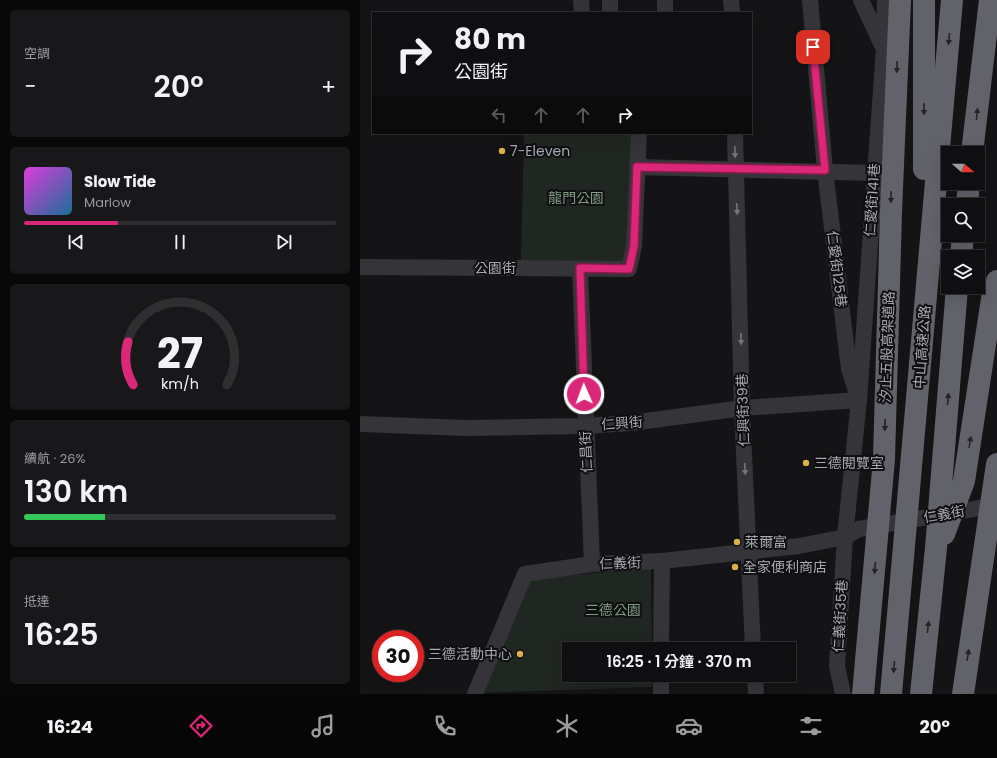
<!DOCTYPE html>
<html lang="zh-TW">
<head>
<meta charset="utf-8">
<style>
	:root { --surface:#0f0e10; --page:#181719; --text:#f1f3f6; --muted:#9b9c9f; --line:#2f2e30; --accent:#db2777 }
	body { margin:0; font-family:Poppins,"Noto Sans TC",sans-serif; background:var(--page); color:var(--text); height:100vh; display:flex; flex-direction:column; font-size:15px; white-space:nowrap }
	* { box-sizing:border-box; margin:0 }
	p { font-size:13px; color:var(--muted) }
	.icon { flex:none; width:22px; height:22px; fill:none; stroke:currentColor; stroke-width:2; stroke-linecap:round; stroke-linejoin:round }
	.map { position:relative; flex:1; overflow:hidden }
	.panel { display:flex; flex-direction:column; gap:10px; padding:10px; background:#080809; width:360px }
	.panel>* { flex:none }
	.banner { position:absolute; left:12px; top:12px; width:380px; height:122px; border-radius:0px; box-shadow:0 4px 16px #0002,0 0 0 1px var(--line); background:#0f0e10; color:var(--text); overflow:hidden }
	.needle { width:26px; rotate:110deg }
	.controls { position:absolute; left:581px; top:146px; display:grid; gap:8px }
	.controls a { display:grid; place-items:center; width:44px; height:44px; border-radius:0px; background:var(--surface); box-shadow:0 4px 16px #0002,0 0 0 1px var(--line); font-size:20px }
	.speed { position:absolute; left:12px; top:630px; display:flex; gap:8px; font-size:20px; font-weight:700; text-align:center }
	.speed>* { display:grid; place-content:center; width:52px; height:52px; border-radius:50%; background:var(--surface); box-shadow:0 4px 16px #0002,0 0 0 1px var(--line); line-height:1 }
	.speed .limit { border:6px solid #d22; background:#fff; color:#111 }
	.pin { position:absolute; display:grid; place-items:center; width:34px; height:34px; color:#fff; margin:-17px; border-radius:8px; box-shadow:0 2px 6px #0006 }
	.me { position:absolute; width:44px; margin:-22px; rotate:358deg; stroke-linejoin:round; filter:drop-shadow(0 0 3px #0008) }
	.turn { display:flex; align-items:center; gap:14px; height:84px; padding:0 16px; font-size:18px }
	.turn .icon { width:52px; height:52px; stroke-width:2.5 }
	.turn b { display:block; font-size:28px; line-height:34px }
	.lanes { display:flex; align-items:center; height:38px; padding:0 16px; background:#0003; justify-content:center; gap:20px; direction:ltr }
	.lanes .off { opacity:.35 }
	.big { font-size:30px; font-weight:600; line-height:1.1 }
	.panel .widget { flex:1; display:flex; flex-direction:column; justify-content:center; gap:6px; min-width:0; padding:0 14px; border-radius:6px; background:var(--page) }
	.panel .dial { align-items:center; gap:0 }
	.dial svg { height:104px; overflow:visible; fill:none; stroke:var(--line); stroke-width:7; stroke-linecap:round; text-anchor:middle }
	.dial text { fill:var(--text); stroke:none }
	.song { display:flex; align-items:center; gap:12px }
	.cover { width:48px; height:48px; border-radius:6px; background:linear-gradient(135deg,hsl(300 70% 55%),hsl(200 70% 35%)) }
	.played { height:4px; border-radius:2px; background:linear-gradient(90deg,var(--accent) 30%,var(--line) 30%) }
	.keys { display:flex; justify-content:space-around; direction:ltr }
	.heat { display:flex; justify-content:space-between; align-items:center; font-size:22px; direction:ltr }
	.charge { height:6px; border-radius:3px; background:linear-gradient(90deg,#34c759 26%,var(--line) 0) }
	.trip { position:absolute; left:202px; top:642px; width:234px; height:40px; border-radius:0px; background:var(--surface); box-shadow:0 4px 16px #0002,0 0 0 1px var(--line); font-weight:600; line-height:40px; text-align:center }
	.dock { display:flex; height:64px; justify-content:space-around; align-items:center; background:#060606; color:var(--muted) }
	.dock .icon { width:28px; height:28px }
	.dock .on { color:var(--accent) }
	.dock b { font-size:18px; color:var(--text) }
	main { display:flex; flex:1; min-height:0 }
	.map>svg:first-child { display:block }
	.green { fill:#202621 }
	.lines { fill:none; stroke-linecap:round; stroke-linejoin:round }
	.minor { stroke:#353539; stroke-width:16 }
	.highway { stroke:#62636a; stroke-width:22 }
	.oneway { fill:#242326 }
	.oneway2 { fill:#74757c }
	.route-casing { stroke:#8e194d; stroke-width:10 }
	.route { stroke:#db2777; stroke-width:7 }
	.poi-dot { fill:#d9b147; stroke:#0f0e10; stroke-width:1.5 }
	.labels { text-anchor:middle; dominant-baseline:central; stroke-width:4; stroke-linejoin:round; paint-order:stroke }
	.poi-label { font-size:14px; fill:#a7aab3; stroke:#0f0e10; text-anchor:start }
	.park-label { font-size:14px; fill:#809c84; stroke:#0f0e10 }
	.street-label { font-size:14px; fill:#a7aab3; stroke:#0f0e10 }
</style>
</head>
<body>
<main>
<section class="panel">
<div class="widget"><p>空調</p>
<div class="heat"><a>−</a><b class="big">20°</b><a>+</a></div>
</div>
<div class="widget">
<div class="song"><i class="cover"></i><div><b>Slow Tide</b><p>Marlow</p></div></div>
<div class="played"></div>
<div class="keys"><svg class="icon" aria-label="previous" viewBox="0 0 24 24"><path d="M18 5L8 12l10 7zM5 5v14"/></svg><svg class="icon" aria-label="pause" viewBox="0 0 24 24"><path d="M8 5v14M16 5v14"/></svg><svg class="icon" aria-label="next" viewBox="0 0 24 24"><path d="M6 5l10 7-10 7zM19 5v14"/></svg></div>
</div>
<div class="widget dial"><svg viewBox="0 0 100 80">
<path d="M14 69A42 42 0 1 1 86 69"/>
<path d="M14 69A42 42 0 0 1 10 36" stroke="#db2777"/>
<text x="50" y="56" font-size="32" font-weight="700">27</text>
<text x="50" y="72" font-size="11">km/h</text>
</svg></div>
<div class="widget"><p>續航 · 26%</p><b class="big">130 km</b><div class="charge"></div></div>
<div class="widget"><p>抵達</p><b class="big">16:25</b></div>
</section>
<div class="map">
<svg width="637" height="694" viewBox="0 0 637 694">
	<rect width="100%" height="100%" fill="#141315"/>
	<g class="green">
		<path d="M164 133H272L269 263 161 260Z"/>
		<path d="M291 568 292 649H209V675H292V687L119 693 168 579Z"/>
	</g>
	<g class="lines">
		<g class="minor">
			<path d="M221 0 222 13"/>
			<path d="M371 0 372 13"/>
			<path d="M450 0 465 170 489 369 499 400 485 537 477 666 483 694"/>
			<path d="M501 0 522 45"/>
			<path d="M250 13V0"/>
			<path d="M305 13V0"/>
			<path d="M375 133 382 411 393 649"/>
			<path d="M277 167 514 173"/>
			<path d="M0 267 269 269 274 246 279 133"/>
			<path d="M220 269 232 564"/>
			<path d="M0 424 107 428 225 426 271 423 383 408 499 400 524 48 525 0"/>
			<path d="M301 649 302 561"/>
			<path d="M395 675 396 694"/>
			<path d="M115 694 165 574 232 564 302 561 439 546 485 537 499 529 637 505"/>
			<path d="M301 694V675"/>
		</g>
		<g class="highway">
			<path d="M612 153 630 0"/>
			<path d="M564 169V0"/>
			<path d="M607 205 609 183"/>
			<path d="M601 257 603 235"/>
			<path d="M584 534 604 481 632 299 637 281"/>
			<path d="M503 694 524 459 531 212 540 0"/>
			<path d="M531 694C553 463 570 231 592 0"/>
			<path d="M561 694 576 548 597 287"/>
			<path d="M603 694 637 464"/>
		</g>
	</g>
	<defs><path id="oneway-solid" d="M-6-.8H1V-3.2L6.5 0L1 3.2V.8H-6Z"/></defs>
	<g class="oneway">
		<use href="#oneway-solid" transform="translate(589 39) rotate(95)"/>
		<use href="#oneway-solid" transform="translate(537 67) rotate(92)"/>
		<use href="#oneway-solid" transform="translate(564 109) rotate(90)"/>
		<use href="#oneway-solid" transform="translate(617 114) rotate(-84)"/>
		<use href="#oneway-solid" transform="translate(531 197) rotate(92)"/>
		<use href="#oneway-solid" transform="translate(588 399) rotate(-85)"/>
		<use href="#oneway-solid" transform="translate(525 425) rotate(92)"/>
		<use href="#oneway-solid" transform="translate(610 442) rotate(-81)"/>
		<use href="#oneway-solid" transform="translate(515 568) rotate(95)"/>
		<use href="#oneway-solid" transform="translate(568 627) rotate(-84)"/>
		<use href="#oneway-solid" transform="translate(608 655) rotate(-81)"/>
		<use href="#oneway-solid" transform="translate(534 667) rotate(95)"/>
	</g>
	<g class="oneway2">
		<use href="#oneway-solid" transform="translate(375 152) rotate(89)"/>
		<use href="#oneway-solid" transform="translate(377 209) rotate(87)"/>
		<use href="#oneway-solid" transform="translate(381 339) rotate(89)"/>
		<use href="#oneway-solid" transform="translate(385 469) rotate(88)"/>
	</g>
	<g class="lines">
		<defs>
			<path id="route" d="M224 394 220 268 269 269 274 246 277 167 465 170 453 47"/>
		</defs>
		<use href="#route" class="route-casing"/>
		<use href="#route" class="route"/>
	</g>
	<g class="poi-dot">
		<circle cx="142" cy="151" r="4"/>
		<circle cx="446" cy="463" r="4"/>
		<circle cx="377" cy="542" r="4"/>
		<circle cx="375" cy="567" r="4"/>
		<circle cx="160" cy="654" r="4"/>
	</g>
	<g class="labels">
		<g class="poi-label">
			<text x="150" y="151">7-Eleven</text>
			<text x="454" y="463">三德閱覽室</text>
			<text x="385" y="542">萊爾富</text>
			<text x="383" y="567">全家便利商店</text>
			<text x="152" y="654" text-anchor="end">三德活動中心</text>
		</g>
		<g class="park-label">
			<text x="216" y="198">龍門公園</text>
			<text x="253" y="610">三德公園</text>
		</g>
		<g class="street-label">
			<text transform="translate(512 200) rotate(-86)">仁愛街141巷</text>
			<text x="135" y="268">公園街</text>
			<text transform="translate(477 269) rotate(83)">仁愛街125巷</text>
			<text transform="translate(527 347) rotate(-88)">汐止五股高架道路</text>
			<text transform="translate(562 347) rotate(-86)">中山高速公路</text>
			<text transform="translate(383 410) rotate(-92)">仁興街39巷</text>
			<text transform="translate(262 423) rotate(-4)">仁興街</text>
			<text transform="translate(226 452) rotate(-93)">仁昌街</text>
			<text transform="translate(584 514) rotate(-10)">仁義街</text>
			<text transform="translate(260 563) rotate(-2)">仁義街</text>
			<text transform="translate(480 616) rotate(-87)">仁義街35巷</text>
		</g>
	</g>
</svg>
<div class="controls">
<a><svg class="needle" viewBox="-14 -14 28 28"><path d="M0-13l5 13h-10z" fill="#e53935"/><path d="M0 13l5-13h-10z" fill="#9b9c9f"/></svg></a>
<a><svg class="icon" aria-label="search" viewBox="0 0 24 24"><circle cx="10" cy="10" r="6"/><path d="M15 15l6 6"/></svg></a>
<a><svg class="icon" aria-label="layers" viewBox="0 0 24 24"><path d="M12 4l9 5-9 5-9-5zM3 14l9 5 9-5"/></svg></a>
</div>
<div class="speed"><div class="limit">30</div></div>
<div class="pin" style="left:453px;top:47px;background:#d93025"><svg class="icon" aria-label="arrive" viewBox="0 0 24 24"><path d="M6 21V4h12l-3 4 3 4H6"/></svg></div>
<svg class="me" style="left:224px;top:394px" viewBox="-20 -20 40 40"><circle r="17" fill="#db2777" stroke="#fff" stroke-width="3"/><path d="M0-11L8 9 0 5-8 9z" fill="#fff"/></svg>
<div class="trip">16:25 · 1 分鐘 · 370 m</div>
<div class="banner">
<div class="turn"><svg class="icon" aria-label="right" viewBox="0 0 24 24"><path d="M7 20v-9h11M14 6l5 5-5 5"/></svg><div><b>80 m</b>公園街</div></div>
<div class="lanes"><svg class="icon off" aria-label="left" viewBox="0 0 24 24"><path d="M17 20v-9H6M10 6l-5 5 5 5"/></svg><svg class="icon off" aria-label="ahead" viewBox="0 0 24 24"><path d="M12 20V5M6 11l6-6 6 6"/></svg><svg class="icon off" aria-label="ahead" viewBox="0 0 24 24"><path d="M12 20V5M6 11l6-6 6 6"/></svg><svg class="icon" aria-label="right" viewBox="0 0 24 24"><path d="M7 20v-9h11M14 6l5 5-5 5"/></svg></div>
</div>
</div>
</main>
<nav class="dock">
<b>16:24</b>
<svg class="icon on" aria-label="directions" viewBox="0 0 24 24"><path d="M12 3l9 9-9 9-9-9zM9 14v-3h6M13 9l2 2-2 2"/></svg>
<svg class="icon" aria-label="music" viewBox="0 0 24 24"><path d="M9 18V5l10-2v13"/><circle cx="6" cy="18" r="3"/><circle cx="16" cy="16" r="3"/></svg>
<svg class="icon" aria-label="phone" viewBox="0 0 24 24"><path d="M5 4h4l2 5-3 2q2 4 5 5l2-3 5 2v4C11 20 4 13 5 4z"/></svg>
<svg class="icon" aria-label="climate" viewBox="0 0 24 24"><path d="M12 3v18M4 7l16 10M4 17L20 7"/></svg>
<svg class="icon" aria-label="car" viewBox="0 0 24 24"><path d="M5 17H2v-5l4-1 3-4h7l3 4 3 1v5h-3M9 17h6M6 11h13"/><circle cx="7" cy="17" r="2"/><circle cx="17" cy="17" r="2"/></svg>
<svg class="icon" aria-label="filters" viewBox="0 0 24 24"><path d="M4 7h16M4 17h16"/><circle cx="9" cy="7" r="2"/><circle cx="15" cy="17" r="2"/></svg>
<b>20°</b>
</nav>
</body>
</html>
